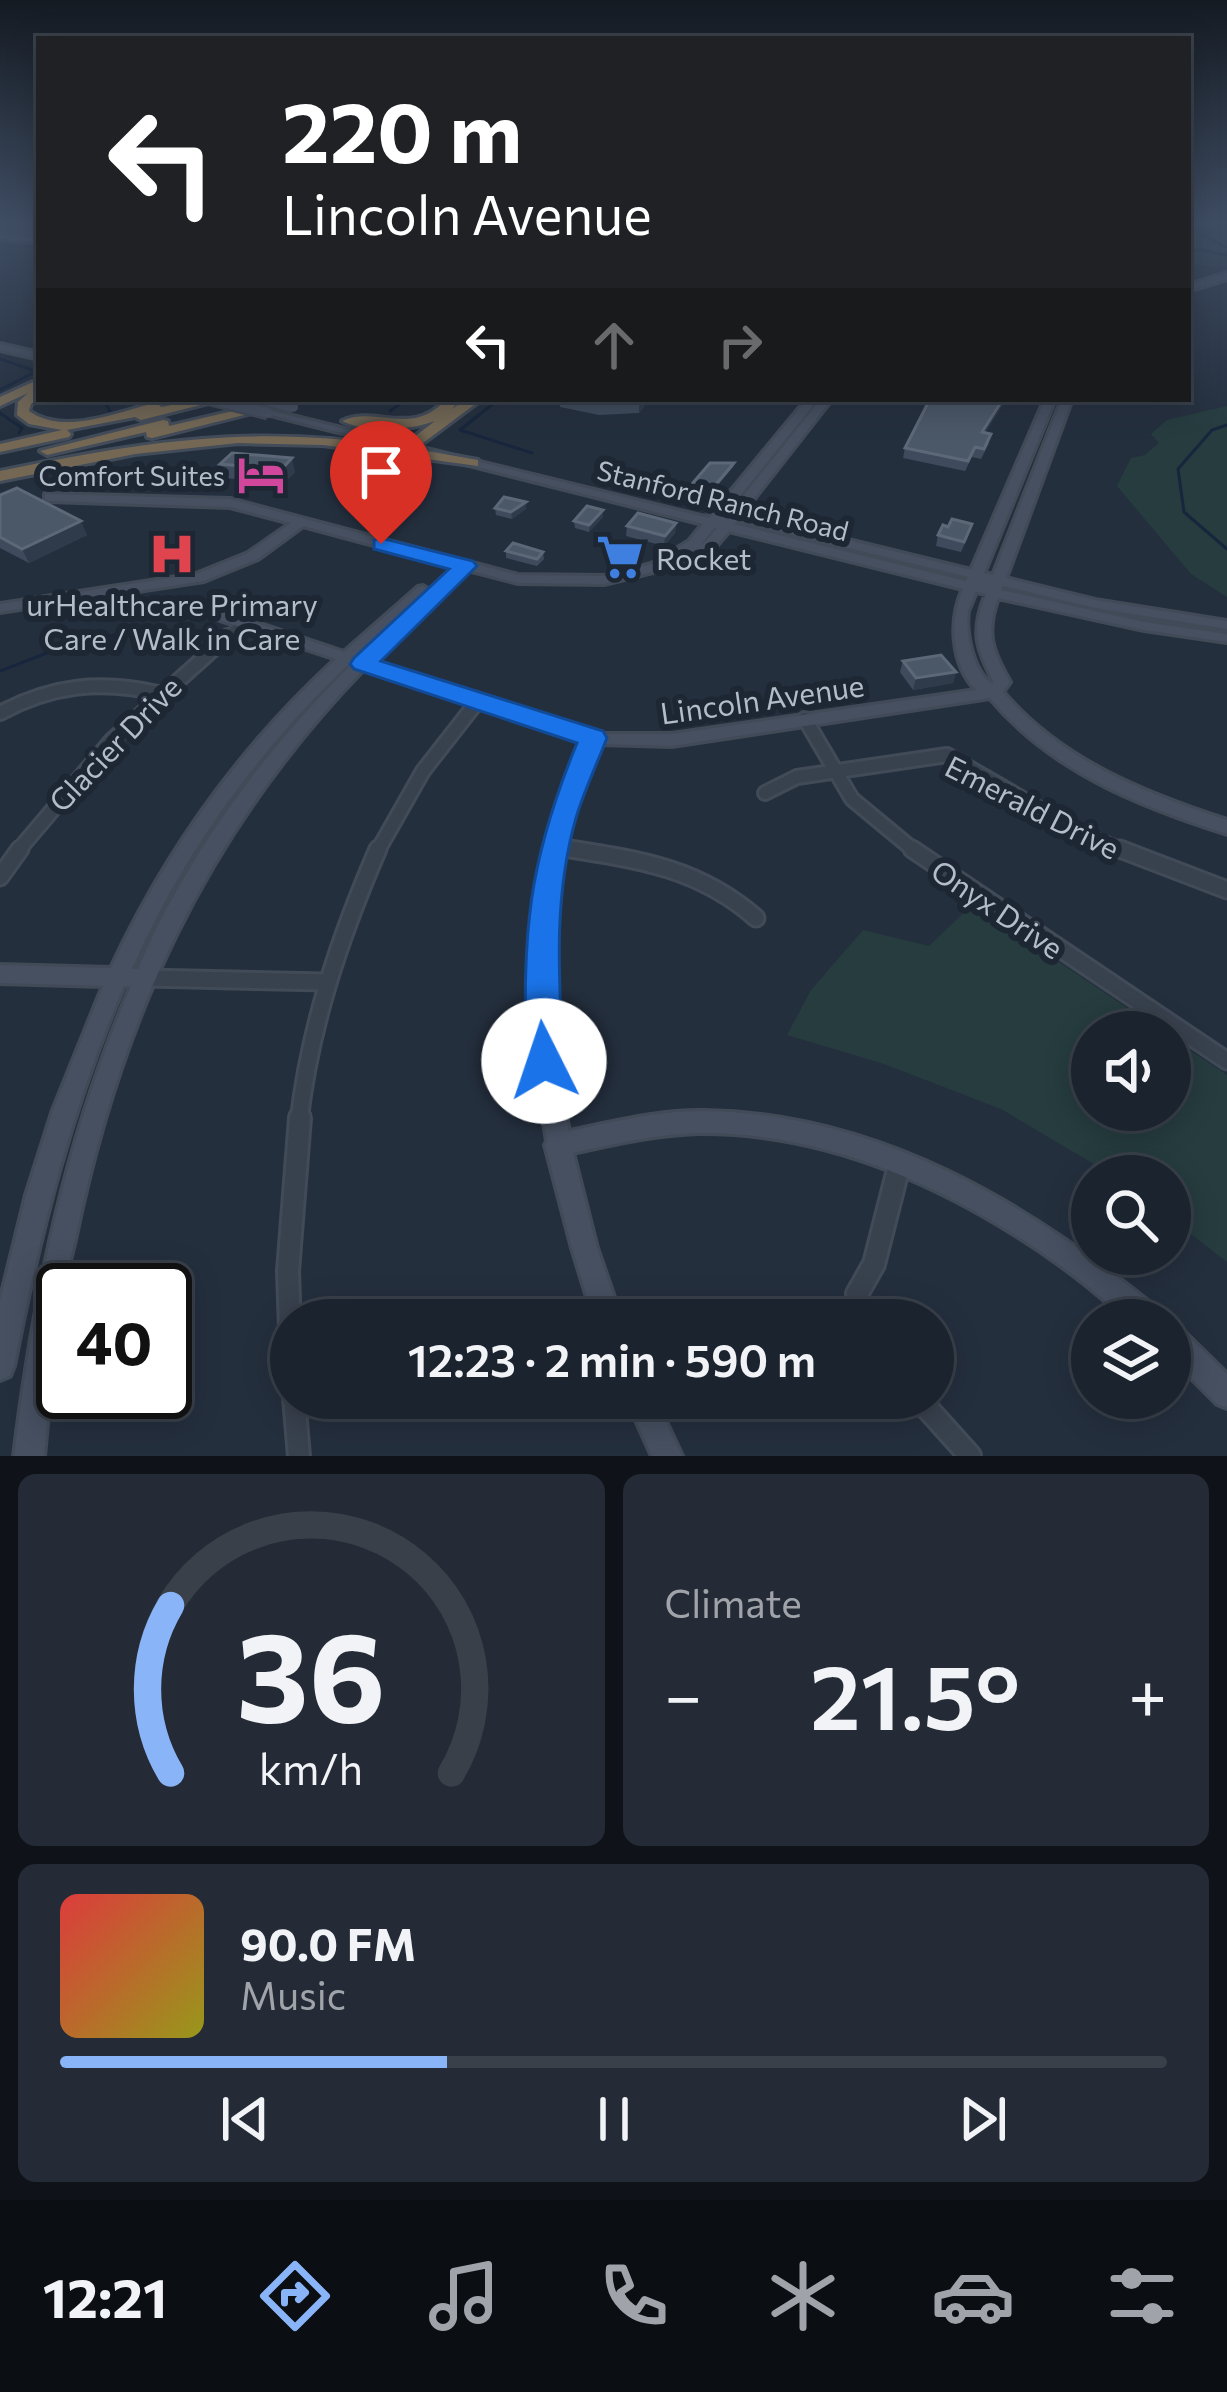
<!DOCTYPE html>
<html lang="en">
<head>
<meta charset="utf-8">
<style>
	:root { --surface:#1b232e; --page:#242b36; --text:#f1f3f6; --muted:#a0a4aa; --line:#39404a; --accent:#8ab4f8 }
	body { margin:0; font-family:Commissioner,sans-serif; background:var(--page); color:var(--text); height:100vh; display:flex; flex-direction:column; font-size:45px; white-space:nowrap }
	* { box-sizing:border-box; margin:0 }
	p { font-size:39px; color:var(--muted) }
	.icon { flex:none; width:66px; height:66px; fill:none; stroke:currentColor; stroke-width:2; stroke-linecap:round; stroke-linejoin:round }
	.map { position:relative; height:1456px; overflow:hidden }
	.sheet { display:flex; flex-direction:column; gap:18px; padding:18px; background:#0f1319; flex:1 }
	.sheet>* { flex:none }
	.guide { position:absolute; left:36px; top:36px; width:1155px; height:366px; border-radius:0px; box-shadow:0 6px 30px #0003,0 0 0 3px var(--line); background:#202124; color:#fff; overflow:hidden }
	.buttons { position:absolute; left:1071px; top:1011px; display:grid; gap:24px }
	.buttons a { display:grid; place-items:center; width:120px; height:120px; border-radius:50%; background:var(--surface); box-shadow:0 6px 30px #0003,0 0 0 3px var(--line); font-size:60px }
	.speed { position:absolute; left:36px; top:1263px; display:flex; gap:24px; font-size:60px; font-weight:700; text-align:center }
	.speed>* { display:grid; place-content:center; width:156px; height:156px; border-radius:50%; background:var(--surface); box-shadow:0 6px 30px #0003,0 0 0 3px var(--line); line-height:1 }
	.speed .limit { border:6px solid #111; border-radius:18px; background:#fff; color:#111 }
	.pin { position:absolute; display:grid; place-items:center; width:102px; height:102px; color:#fff; margin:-123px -51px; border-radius:50% 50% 50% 0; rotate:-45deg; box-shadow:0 0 12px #0007 }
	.pin .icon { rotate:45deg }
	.me { position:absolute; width:132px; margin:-66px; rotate:356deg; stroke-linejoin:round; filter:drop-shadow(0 0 9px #0008) }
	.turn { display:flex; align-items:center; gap:42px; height:252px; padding:0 48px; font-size:54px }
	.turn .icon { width:156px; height:156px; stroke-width:2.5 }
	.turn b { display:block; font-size:84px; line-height:102px }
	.lanes { display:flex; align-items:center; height:114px; padding:0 48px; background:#0003; justify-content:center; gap:60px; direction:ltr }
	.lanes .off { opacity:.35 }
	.big { font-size:90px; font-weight:600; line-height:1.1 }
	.sheet .widget { flex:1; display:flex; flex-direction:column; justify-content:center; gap:18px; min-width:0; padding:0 42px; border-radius:18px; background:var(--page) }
	.sheet .dial { align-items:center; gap:0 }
	.dial svg { height:312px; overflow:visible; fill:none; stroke:var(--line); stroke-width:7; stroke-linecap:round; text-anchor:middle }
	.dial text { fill:var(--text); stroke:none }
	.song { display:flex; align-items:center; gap:36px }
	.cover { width:144px; height:144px; border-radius:18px; background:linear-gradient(135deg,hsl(0 70% 55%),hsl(60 70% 35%)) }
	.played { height:12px; border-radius:6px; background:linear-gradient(90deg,var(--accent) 35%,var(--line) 35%) }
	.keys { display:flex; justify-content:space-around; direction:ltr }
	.heat { display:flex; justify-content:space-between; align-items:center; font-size:66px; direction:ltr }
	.sheet .tiles { flex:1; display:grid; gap:18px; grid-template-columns:1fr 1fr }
	.widget:last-child { grid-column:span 2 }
	.trip { position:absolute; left:270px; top:1299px; width:684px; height:120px; border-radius:60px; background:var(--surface); box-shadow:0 6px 30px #0003,0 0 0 3px var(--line); font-weight:600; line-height:120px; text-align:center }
	.tab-bar { display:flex; height:192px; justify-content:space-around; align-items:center; background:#0b0e12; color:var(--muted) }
	.tab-bar .icon { width:84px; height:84px }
	.tab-bar .on { color:var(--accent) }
	.tab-bar b { font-size:54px; color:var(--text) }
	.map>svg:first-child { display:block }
	.green { fill:#263c3f }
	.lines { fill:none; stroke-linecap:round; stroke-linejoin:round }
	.stream { stroke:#17263c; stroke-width:3 }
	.street-far3-casing { stroke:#414a57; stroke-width:14 }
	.street-far2-casing { stroke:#414a57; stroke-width:18 }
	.street-far1-casing { stroke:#414a57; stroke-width:21 }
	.street-casing { stroke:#414a57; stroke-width:26 }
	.secondary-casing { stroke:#414a57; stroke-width:6 }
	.highway-casing { stroke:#434c59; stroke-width:6 }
	.street-far3 { stroke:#38414e; stroke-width:9 }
	.street-far2 { stroke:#38414e; stroke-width:12 }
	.street-far1 { stroke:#38414e; stroke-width:15 }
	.street { stroke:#38414e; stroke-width:20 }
	.secondary { fill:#465061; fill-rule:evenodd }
	.highway { fill:#746855; fill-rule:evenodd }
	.secondary-bridge-casing { stroke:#414a57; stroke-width:15; stroke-linecap:butt }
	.secondary-bridge { stroke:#465061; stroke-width:10 }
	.wall { fill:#3f4b5c }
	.shaded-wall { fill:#2f3b4b }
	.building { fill:#4b5868; stroke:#5c6777; stroke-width:3 }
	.route { fill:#1a73e8; stroke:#114b97; stroke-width:3 }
	.labels { text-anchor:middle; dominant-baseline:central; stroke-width:12; stroke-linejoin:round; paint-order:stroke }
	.far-poi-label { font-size:27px; fill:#b4bcc9; stroke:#1d2633; text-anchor:end }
	.far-street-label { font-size:27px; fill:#b4bcc9; stroke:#1d2633 }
	.poi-label { font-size:30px; fill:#b4bcc9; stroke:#1d2633; text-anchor:start }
	.street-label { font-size:30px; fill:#b4bcc9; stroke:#1d2633 }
</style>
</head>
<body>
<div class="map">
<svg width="1227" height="1456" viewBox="0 0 1227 1456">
	<rect width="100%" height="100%" fill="#242f3e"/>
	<g class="green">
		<path d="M1188 224H1214L1227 230V266L1188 265Z"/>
		<path d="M1227 406V597L1191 574 1117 486 1131 458 1145 455 1159 443 1151 434 1167 420Z"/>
		<path d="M973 904 1163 1032H1092V1110H1170V1037L1227 1075V1262L1170 1218V1176H1114L1001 1109 884 1064 787 1035 811 990 863 930 929 946Z"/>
	</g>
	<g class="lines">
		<g class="stream">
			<path d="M1188 227 1225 247"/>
			<path d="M1188 248 1227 255"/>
			<path d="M0 359 32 370"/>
			<path d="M0 390 37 371"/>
			<path d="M103 399 110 411"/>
			<path d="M499 399 460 430 532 453"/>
			<path d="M390 411 407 399"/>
			<path d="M0 413 22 428 19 433"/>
			<path d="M1227 425 1212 430 1178 469 1184 512 1227 549"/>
			<path d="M0 671 70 644 124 633"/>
		</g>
		<defs>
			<path id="street-far3" d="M224 639 243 624"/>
			<g id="street-far2">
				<path d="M0 713C52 685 101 680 158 693"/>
				<path d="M805 719 852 799 916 852"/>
				<path d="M765 793 797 777 947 755 1090 838 1128 852"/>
				<path d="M554 847 590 852"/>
				<path d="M17 852 111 741 228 636"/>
				<path d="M377 852 423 771 477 702"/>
			</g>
			<g id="street-far1">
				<path d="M570 849C641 860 700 869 756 918"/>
				<path d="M912 849 1227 1061"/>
				<path d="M1120 849 1227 890"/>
				<path d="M0 877 20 849"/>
				<path d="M146 978 326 982"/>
				<path d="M299 1121C310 1025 340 937 378 849"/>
			</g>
			<g id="street">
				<path d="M862 1320 857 1294 874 1264 900 1162"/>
				<path d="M291 1358 288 1271 300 1118"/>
				<path d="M294 1398 299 1456"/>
				<path d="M918 1398 970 1456"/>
			</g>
			<g id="secondary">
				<path d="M1227 273V279L1188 291V285Z"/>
				<path d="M0 344 39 353V359L0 350Z"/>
				<path d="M807 399H818L728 511H731L821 399H832L742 514 971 570 1045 399H1055L984 573 993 575 1062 399H1072L1006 578 1095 600 1227 621V629L1095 608 1003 586 1001 590 1144 622 1227 634V642L1144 630 998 598C985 633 992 651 1010 682L1003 692C1061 760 1144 793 1227 820V834C1139 806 1051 771 990 698L672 746 599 744C591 768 580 791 574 815 548 919 547 1026 569 1131 613 1122 659 1110 705 1111 879 1114 1028 1203 1159 1310L1163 1320C1152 1320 1135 1323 1126 1319 1117 1314 1107 1302 1098 1295 1080 1279 1060 1265 1040 1251 939 1183 823 1132 699 1133 657 1134 614 1144 573 1153L597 1248 622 1320H594L572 1248 545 1145 547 1141C527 1032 524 917 557 810 564 786 575 764 584 741L550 732 364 669C206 832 120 1019 75 1240 71 1257 65 1278 63 1292 54 1346 49 1402 44 1456H14C34 1294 66 1137 131 986H124C71 1108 39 1236 14 1366L10 1376 0 1380V1301L26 1195 53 1110 103 986 0 983V965L111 968C165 852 241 746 336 659L193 611 191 608 193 605H203L344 652 418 587 423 586 430 590 456 567 303 526 258 559 204 581 0 612V604L196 574 248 553 291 523 230 507 49 501 45 500V494L230 499 518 575 604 576 651 564 689 541 703 524 263 413 268 410 709 518 712 514 707 511 709 508H717ZM737 521 968 577 966 581 734 524ZM715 527 717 528 707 540 686 557V563C704 564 718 544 729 531L963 589C949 620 951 664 976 690L672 734H604L560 723 372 661 468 570 518 583 604 584 661 570 699 547ZM976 592 986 594C971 631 976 648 994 682L992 684C973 672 965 633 968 611 969 609 975 594 976 592ZM349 664 351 665C263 752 187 855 138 969H132C182 854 258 750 349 664Z"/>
				<path d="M1170 1324 1180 1328 1227 1374V1408L1217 1404 1170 1357Z"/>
				<path d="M626 1398H655L682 1456H652Z"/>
			</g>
			<g id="highway">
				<path d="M33 382 39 385V398L31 404 29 411C64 436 117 412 155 403L162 407 199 399H224L141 420 135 417 67 430 71 434 69 437 0 452V444L62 430 29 424 17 415 18 402 28 393 0 406V397Z"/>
				<path d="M284 399H308L152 438 147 437 146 432 47 455 40 451 163 420 168 421 169 426Z"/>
				<path d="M446 399H460L452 409 466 399H482L415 449 478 460V466L323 445 238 443 135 454 0 481V471C145 441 253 424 401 447L435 421C408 431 367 433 342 421 375 405 413 438 446 399Z"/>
			</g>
		</defs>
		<use href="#street-far3" class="street-far3-casing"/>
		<use href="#street-far2" class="street-far2-casing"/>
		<use href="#street-far1" class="street-far1-casing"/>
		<use href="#street" class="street-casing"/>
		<use href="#secondary" class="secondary-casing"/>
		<use href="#highway" class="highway-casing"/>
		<use href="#street-far3" class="street-far3"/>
		<use href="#street-far2" class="street-far2"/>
		<use href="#street-far1" class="street-far1"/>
		<use href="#street" class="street"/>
		<use href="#secondary" class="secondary"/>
		<use href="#highway" class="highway"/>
		<defs>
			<g id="secondary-bridge">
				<path d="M210 399 268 413"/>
				<path d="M261 399 293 407"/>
			</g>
		</defs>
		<use href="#secondary-bridge" class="secondary-bridge-casing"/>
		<use href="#secondary-bridge" class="secondary-bridge"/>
	</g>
	<g class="wall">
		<path d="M39 224V252L35 245 0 242V226Z"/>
		<path d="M555 399H650L639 413 599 415 560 407V400Z"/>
		<path d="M1002 406 985 432 989 443 981 459 972 457 965 471 903 458 905 448Z"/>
		<path d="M734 463V466L712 492 691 487 692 484Z"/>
		<path d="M220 464 295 472 284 483 224 478Z"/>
		<path d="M394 475 430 482 420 490 395 482Z"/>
		<path d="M0 495 87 535 29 563 0 548Z"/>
		<path d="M526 502V509L512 519 496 515 495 508Z"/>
		<path d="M603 510V517L589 532 575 528 574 521Z"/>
		<path d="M676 523 675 533 664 546 626 536 627 526Z"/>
		<path d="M969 534 961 552 936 546 938 535Z"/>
		<path d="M506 551 543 552 544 559 537 566 506 558Z"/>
		<path d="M903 661 956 672 953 683 913 690 900 672Z"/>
	</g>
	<g class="shaded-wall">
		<path d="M640 399H650L639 413V401Z"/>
		<path d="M1004 399 1002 406 980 441 982 432Z"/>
		<path d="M292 458 295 472 284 483 281 470Z"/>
		<path d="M429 475 430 482 420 490 419 483Z"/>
		<path d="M526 502V509L512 519 511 512Z"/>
		<path d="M603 510V517L589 532V525Z"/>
		<path d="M81 521 87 535 29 563 22 549Z"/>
		<path d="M676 523 675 533 664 546 665 536Z"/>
		<path d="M956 672 953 683 913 690 916 678Z"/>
	</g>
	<g class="building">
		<path d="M5 224H39V249L33 240 0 237V226Z"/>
		<path d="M582 399H640L639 401 599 402Z"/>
		<path d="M930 399H1003L982 432 991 434 984 449 975 447 968 461 905 448Z"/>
		<path d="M232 453 292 458 281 470 220 464Z"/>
		<path d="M710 463H734L712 489 692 484Z"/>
		<path d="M403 469 429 475 419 483 394 475Z"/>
		<path d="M17 488 81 521 22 549 0 537V495Z"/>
		<path d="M504 497 526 502 511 512 495 508Z"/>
		<path d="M587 506 603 510 589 525 574 521Z"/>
		<path d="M638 513 676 523 665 536 627 526Z"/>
		<path d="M952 519 972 524 964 542 938 535 943 525 948 527Z"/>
		<path d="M513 543 543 552 537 559 506 551Z"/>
		<path d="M941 655 956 672 916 678 903 661Z"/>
	</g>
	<linearGradient id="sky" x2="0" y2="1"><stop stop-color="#141a22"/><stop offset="0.52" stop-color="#3f4d63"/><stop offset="1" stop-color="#3f4d63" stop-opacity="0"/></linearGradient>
	<rect width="1227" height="428" fill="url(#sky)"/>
	<path class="route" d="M381 538 473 561 477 566 381 661 603 731 607 738C597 764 584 791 576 818 553 898 559 979 563 1061L558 1073 544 1078 531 1073 526 1061C523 931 527 865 577 743L354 669 350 664 354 658 449 569 374 549V540Z"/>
	<defs>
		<symbol id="hotel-bare" viewBox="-9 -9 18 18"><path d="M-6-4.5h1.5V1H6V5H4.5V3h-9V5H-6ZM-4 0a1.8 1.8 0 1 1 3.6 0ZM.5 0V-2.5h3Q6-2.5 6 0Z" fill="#d1479c" stroke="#1d2633" stroke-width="2.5" paint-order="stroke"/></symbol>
		<symbol id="hospital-bare" viewBox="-9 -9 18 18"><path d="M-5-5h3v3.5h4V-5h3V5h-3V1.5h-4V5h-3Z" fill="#e0444e" stroke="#1d2633" stroke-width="2.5" paint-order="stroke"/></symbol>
		<symbol id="supermarket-bare" viewBox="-9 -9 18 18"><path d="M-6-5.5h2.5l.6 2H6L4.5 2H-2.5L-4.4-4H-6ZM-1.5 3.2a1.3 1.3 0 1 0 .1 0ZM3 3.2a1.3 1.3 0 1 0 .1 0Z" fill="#3f7fe0" stroke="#1d2633" stroke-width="2.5" paint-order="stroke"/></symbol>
	</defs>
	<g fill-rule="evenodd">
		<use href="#hotel-bare" x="228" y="442" width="66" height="66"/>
		<use href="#hospital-bare" x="139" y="521" width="66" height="66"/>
		<use href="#supermarket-bare" x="587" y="524" width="66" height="66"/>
	</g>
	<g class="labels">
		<g class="far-poi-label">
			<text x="225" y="475">Comfort Suites</text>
		</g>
		<g class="far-street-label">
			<text transform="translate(723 500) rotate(14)">Stanford Ranch Road</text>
		</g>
		<g class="poi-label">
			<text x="656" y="557">Rocket</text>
			<text x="172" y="603" text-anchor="middle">urHealthcare Primary<tspan x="172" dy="34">Care / Walk in Care</tspan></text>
		</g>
		<g class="street-label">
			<text transform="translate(762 698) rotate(-8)">Lincoln Avenue</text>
			<text transform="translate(114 743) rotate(-46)">Glacier Drive</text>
			<text transform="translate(1033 806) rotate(27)">Emerald Drive</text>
			<text transform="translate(998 908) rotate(34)">Onyx Drive</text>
		</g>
	</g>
</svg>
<div class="buttons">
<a><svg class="icon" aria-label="sound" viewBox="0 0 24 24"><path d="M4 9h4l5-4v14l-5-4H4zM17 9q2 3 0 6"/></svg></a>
<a><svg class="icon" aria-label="search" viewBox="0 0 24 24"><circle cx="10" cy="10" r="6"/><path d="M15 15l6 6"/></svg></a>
<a><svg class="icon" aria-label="layers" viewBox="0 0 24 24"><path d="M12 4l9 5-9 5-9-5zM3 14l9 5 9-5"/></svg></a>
</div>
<div class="speed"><div class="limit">40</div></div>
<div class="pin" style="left:381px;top:544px;background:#d93025"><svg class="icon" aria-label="arrive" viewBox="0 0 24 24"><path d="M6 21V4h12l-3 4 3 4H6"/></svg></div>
<svg class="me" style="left:544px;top:1061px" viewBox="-20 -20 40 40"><circle r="19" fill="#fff"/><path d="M0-13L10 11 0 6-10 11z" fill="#1a73e8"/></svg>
<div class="trip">12:23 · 2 min · 590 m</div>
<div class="guide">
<div class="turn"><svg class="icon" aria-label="left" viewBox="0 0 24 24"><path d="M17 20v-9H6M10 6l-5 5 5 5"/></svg><div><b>220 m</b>Lincoln Avenue</div></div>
<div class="lanes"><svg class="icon" aria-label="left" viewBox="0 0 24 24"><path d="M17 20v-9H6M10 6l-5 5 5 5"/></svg><svg class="icon off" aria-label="ahead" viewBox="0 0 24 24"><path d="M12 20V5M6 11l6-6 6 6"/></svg><svg class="icon off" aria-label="right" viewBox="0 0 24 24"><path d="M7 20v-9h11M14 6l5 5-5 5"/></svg></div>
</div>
</div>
<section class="sheet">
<div class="tiles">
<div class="widget dial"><svg viewBox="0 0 100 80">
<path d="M14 69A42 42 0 1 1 86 69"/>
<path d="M14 69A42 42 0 0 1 14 26" stroke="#8ab4f8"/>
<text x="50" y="56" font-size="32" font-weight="700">36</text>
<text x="50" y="72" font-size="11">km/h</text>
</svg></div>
<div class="widget"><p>Climate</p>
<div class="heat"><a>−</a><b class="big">21.5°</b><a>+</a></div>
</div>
<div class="widget">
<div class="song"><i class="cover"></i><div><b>90.0 FM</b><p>Music</p></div></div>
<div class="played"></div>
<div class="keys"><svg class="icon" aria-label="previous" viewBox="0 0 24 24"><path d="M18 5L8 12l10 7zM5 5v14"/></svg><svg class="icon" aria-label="pause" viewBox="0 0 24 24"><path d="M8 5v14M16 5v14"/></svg><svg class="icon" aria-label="next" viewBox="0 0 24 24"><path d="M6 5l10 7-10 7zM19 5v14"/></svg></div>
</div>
</div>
</section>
<nav class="tab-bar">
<b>12:21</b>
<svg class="icon on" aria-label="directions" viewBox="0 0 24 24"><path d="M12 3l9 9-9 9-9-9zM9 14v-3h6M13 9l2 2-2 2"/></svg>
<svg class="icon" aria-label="music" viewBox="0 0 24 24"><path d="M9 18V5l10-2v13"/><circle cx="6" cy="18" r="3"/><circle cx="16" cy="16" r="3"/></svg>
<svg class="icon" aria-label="phone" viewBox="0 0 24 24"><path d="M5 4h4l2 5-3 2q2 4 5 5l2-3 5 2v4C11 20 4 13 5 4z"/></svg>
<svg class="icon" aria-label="climate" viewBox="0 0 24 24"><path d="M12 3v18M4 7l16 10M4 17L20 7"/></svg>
<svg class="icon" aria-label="car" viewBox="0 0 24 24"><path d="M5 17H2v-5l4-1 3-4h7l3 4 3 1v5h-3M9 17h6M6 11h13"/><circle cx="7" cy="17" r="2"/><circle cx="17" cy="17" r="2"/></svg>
<svg class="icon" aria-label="filters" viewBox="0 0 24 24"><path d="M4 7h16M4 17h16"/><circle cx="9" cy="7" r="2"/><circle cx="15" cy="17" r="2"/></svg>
</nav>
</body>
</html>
